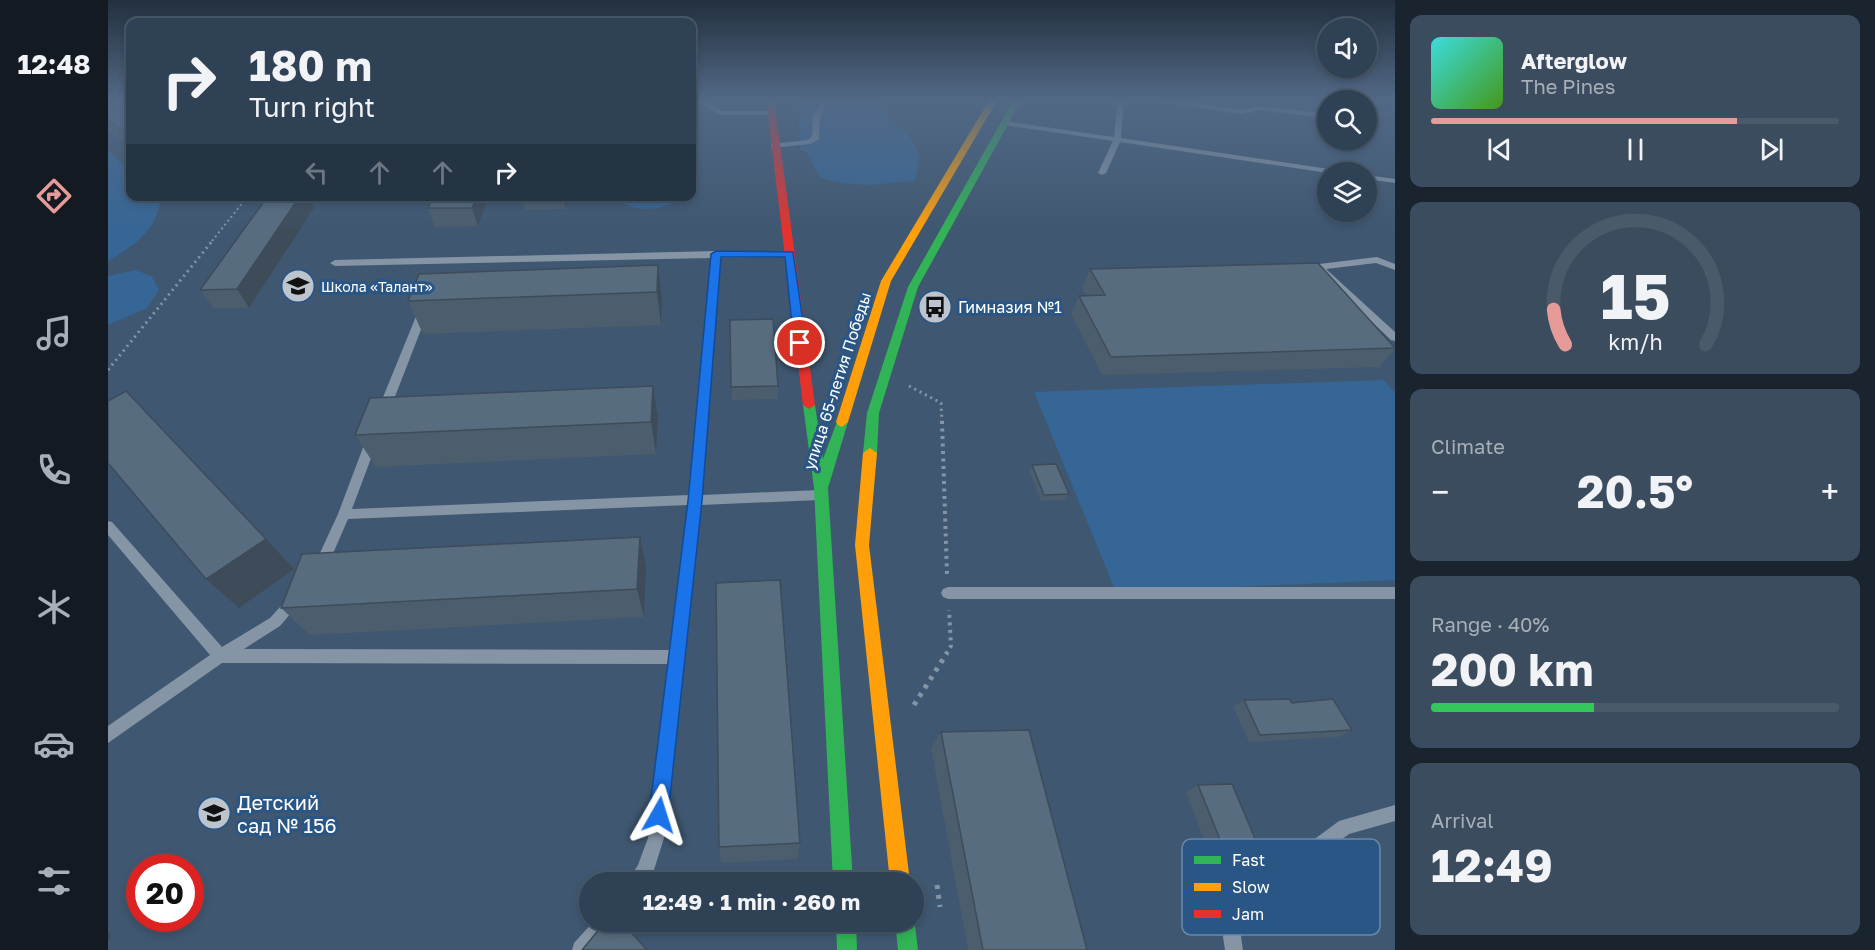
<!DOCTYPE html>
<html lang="en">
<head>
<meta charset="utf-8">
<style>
	:root { --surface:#2f4154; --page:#3b4c5e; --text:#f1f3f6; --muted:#a7afb8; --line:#4a5a6b; --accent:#e69b98 }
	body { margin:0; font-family:"Golos Text",sans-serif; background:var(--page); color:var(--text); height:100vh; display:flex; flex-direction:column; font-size:22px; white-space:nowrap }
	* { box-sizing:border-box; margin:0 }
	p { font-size:20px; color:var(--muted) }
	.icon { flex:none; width:33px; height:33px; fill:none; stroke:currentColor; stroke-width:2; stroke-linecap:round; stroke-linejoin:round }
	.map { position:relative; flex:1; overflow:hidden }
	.side { display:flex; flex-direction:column; gap:15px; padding:15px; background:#1a242e; width:480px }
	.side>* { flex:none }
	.top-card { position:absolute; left:18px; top:18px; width:570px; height:183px; border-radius:12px; box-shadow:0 3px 9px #0003,0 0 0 2px var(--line); background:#2f4154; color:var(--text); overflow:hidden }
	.buttons { position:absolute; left:1209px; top:18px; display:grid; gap:12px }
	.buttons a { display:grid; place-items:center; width:60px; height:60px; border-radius:50%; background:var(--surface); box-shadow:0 3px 9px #0003,0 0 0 2px var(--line); font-size:30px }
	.speed { position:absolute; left:18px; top:854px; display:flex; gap:12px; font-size:30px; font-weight:700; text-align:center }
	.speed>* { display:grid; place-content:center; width:78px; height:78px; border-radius:50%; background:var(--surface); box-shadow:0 3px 9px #0003,0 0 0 2px var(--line); line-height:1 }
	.speed .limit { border:9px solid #d22; background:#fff; color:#111 }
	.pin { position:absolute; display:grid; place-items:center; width:51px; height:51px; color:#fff; margin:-26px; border:3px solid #fff; border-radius:50%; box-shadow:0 2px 6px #0007 }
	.me { position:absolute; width:66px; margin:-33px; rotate:6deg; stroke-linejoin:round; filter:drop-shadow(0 0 4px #0008) }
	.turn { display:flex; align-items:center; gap:21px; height:126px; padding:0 24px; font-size:27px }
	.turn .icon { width:78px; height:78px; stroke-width:2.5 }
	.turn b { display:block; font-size:42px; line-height:51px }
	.lanes { display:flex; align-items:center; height:57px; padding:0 24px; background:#0003; justify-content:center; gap:30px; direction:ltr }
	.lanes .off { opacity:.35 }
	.big { font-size:45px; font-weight:700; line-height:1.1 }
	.side .widget { flex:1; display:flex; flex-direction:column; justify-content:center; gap:9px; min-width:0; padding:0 21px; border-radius:12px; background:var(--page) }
	.side .dial { align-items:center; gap:0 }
	.dial svg { height:156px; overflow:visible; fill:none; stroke:var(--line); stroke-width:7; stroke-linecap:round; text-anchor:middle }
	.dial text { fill:var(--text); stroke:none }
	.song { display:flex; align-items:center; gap:18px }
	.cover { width:72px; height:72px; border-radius:9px; background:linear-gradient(135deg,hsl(180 70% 55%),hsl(100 70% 35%)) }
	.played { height:6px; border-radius:3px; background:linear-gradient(90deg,var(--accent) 75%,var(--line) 75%) }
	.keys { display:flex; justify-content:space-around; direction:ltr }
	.heat { display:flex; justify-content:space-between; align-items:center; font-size:33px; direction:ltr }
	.charge { height:9px; border-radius:4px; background:linear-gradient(90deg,#34c759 40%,var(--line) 0) }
	.trip { position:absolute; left:471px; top:872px; width:345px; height:60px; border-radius:30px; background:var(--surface); box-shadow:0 3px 9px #0003,0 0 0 2px var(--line); font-weight:700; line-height:60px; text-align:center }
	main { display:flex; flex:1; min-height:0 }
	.dock { display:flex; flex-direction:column; width:108px; justify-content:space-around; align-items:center; background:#131a22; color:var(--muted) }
	.dock .icon { width:42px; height:42px }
	.dock .active { color:var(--accent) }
	.dock b { font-size:27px; color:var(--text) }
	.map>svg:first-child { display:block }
	.green { fill:#366696 }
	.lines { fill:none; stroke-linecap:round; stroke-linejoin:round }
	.path-far3 { stroke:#8595a6; stroke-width:2; stroke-dasharray:2 3; stroke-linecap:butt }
	.path-far2 { stroke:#8595a6; stroke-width:3; stroke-dasharray:2 4; stroke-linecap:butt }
	.path-far1 { stroke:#8595a6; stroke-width:4; stroke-dasharray:3 4.5; stroke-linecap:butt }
	.path { stroke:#8595a6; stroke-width:5; stroke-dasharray:4 6; stroke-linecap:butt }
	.lane { fill:#8595a6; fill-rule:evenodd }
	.fast { fill:#30b455; fill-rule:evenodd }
	.slow { fill:#ff9f0a; fill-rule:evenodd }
	.jam { fill:#e5322d; fill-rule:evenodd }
	.wall { fill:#4c5d6e }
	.shaded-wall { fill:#3e4c5a }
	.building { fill:#586c80; stroke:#3e4c5a; stroke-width:1.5 }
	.route { fill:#1a73e8; stroke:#114b97; stroke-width:1.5 }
	.labels { text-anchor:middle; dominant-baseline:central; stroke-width:6; stroke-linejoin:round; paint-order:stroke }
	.far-poi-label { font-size:14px; fill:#fff; stroke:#2a5685; text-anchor:start }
	.poi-label { font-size:16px; fill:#fff; stroke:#2a5685; text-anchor:start }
	.street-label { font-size:16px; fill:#fff; stroke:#2a5685 }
	.near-poi-label { font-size:20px; fill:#fff; stroke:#2a5685; text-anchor:start }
	.key { fill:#2a5685; stroke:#6a89aa; stroke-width:1.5 }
	.key-label { font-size:16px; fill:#fff }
</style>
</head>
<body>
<main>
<nav class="dock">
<b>12:48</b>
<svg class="icon active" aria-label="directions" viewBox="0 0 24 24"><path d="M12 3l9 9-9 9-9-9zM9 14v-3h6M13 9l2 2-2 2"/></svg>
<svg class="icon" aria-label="music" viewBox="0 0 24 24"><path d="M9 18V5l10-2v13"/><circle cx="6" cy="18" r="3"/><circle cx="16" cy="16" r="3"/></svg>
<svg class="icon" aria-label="phone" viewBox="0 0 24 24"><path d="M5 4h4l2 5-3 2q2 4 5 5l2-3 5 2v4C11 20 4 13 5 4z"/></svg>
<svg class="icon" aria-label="climate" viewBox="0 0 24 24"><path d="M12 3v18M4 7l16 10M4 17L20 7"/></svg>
<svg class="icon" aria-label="car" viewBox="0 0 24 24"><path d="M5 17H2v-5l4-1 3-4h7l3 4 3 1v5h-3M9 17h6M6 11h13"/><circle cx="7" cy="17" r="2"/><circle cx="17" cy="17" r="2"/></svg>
<svg class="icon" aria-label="filters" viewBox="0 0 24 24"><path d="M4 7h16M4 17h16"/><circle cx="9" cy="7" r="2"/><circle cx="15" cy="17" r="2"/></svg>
</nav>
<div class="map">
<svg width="1287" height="950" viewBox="0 0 1287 950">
	<rect width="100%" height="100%" fill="#3f5770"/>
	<g class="green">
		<path d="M690 99H775L780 117 799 132 812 155 807 180C772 185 747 188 713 178L700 156V153L692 149Z"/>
		<path d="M0 150 22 170V196L53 197C48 232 28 244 0 261Z"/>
		<path d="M508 197H573C556 212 524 214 508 197Z"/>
		<path d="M28 270 44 277 51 290 39 308 0 325V276Z"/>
		<path d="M1276 380 1287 393V580L1008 592 926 392Z"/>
	</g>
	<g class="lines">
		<path class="path-far3" d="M104 241 140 196"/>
		<g class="path-far2">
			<path d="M0 370 105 240"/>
			<path d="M801 386 833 403 834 422"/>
		</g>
		<g class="path-far1">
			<path d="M834 421 839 575"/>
			<path d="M838 654 843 646 841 610"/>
		</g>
		<g class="path">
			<path d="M806 705 839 653"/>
			<path d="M829 885 832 907"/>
		</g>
		<g class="lane">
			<path d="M584 99 595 100 614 111H662L666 113 662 115H612L592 103H584Z"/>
			<path d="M716 99H723C711 112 712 122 711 139L702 144 663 148V144L700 140 704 136 705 116Z"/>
			<path d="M1010 99H1016L1013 138 1228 170 1232 172 1220 173 1012 142 998 173 994 175 990 173 1005 141 896 125 892 123 896 121 1006 137Z"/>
			<path d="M1044 99H1060L1134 110 1152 106 1220 114V118L1152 110 1134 114 1047 101Z"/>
			<path d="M1225 99H1232V100H1226Z"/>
			<path d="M1258 175 1287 179V183L1258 179Z"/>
			<path d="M608 251H682L686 254 682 257 612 258 594 495 711 490 715 492 717 495 715 498 711 500 593 505 556 838 546 870 539 882H519L530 865 540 838 560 664 114 663 0 743V726L102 655 0 535V521L4 522 114 647 162 618 182 596 187 594 192 596 194 600 172 626 136 649 562 650 580 505 240 519 217 572 212 574 207 572 205 568 230 514 259 437 265 433 271 437 244 509 581 495 603 258 227 266 222 263 227 260Z"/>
			<path d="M1269 257 1287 264V270L1268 263 1218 269 1287 332V341L1283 340 1206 267 1211 264Z"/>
			<path d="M316 306 321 309 281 412 275 416 271 415 269 412 311 309Z"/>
			<path d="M840 587H1287V599H840L835 597 833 593 835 589Z"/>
			<path d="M1287 805V821L1241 834 1140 909 1133 937 1135 950H1117L1115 937 1127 898 1231 821Z"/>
			<path d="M486 921H507L504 927 485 950H464L466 943Z"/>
		</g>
		<g class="fast">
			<path d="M906 99H914L810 287 771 413 769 453 767 457H757L755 453 759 413 800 287Z"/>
			<path d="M701 401 707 405 715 459 730 419 734 417 740 422 720 488 745 882H725L706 488 695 405Z"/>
			<path d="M806 917 810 950H790L787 921H806Z"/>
			<path d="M728 921H748L749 950H729Z"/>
		</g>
		<g class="slow">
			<path d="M882 99H890L783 281 740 422 734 427 730 425 728 422 773 281Z"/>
			<path d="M762 448 769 453 761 545 802 882H782L747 545 755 453Z"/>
		</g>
		<path class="jam" d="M658 99H666L707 405 701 409 695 405Z"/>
	</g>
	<g class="wall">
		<path d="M0 99H22V148L0 131Z"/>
		<path d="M160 196H200L206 208 141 308H105L92 290Z"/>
		<path d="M326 196H381L370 226 327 227 320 208Z"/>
		<path d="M414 196H461L458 209 417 210Z"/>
		<path d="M550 265 554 299 553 325 315 334 300 301Z"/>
		<path d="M982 269 1287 348V349L1271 367 994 375 963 314 971 296 978 295 974 288Z"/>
		<path d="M622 320 670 386V399L624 400Z"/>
		<path d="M550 418 548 454 268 467 247 435Z"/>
		<path d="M924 465 961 494 957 500 933 501 921 471Z"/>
		<path d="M538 567 536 617 202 635 173 608Z"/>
		<path d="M1136 700 1184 703 1244 730 1231 737 1141 742 1125 707Z"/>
		<path d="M833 732 979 950H860L823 748Z"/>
		<path d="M1090 785 1148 841 1133 847 1099 848 1078 792Z"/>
		<path d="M692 843 689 859 613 863 611 847Z"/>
	</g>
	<g class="shaded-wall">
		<path d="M192 196H200L206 208 141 308 129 289Z"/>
		<path d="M369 196H381L370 226 364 208Z"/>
		<path d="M455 196H461L458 209Z"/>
		<path d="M550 265 554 299 553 325 549 292Z"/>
		<path d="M545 386 550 418 548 454 543 422Z"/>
		<path d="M532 537 538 567 536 617 529 589Z"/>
		<path d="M158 539 186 569 131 608 98 579Z"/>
		<path d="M0 931 3 937 0 940Z"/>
	</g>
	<g class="building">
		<path d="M0 99H22V137L0 120Z"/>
		<path d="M160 196H192L129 289 92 290Z"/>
		<path d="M326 196H369L364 208H320Z"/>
		<path d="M1210 263 1287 348 1003 357 971 296 997 295 982 269Z"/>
		<path d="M550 265 549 292 300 301 311 274Z"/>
		<path d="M665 319 670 386 623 387 622 320Z"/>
		<path d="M545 386 543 422 247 435 262 398Z"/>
		<path d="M18 391 158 539 98 579 0 463V401Z"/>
		<path d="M948 464 961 494 936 495 924 465Z"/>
		<path d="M532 537 529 589 173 608 194 554Z"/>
		<path d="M672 580 692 843 611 847 608 583Z"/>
		<path d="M1181 699 1184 703 1225 699 1244 730 1152 735 1136 700Z"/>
		<path d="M921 730 979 950H875L833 732Z"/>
		<path d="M1124 784 1148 841 1113 842 1090 785Z"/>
		<path d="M498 921H513L539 950H474Z"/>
	</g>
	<linearGradient id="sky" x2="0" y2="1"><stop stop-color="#23303e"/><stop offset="0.43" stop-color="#526986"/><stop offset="1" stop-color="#526986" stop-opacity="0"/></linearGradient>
	<rect width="1287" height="232" fill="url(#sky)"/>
	<path class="route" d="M608 251 685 252 698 343 692 347 686 343 677 257H613L594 501 560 815 557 822 551 825 544 822 541 815 580 501 603 254Z"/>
	<defs>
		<symbol id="school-disc" viewBox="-11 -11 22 22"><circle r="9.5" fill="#bcc4cd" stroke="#2a5685"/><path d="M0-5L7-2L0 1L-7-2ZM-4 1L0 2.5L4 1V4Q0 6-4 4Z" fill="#111"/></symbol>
		<symbol id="bus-disc" viewBox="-11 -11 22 22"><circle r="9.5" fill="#bcc4cd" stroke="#2a5685"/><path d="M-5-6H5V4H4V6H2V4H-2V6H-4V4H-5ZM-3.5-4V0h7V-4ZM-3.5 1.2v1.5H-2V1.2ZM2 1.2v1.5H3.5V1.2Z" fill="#111"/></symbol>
	</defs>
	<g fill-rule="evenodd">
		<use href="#school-disc" x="171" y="267" width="38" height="38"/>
		<use href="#bus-disc" x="808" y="288" width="38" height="38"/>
		<use href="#school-disc" x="87" y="794" width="38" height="38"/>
	</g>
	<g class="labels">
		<g class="far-poi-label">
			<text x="213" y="286">Школа «Талант»</text>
		</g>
		<g class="poi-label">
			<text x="850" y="307">Гимназия №1</text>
		</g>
		<g class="street-label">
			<text transform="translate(729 381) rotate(-72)">улица 65-летия Победы</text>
		</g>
		<g class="near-poi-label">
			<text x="129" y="802">Детский<tspan x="129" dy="23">сад № 156</tspan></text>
		</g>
	</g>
	<rect x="1074" y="839" width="198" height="96" rx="9" class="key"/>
	<rect x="1086" y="856" width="27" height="8" fill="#30b455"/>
	<rect x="1086" y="883" width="27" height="8" fill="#ff9f0a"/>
	<rect x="1086" y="910" width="27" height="8" fill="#e5322d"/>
	<g class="key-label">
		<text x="1124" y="866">Fast</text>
		<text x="1124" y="893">Slow</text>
		<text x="1124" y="920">Jam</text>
	</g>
</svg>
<div class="buttons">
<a><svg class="icon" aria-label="sound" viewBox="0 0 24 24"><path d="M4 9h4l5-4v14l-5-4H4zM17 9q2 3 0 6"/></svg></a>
<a><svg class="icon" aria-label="search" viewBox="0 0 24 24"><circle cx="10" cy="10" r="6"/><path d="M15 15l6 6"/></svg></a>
<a><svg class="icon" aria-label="layers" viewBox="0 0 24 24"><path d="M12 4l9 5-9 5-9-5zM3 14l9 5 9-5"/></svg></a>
</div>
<div class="speed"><div class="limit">20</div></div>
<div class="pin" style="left:692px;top:343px;background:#d93025"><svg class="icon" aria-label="arrive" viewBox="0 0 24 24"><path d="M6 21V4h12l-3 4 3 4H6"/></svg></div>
<svg class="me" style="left:551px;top:815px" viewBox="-20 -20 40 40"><path d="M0-17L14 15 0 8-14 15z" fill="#1a73e8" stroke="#fff" stroke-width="4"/></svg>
<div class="trip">12:49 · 1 min · 260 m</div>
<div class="top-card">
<div class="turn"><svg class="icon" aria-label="right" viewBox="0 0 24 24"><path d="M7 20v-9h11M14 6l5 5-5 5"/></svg><div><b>180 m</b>Turn right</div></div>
<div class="lanes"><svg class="icon off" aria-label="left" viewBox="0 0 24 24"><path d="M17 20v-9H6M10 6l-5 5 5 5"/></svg><svg class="icon off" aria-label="ahead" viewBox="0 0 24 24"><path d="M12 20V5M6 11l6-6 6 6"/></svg><svg class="icon off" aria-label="ahead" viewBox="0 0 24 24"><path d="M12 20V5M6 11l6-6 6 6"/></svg><svg class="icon" aria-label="right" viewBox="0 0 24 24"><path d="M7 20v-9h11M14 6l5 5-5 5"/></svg></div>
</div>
</div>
<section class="side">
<div class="widget">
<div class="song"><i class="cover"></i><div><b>Afterglow</b><p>The Pines</p></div></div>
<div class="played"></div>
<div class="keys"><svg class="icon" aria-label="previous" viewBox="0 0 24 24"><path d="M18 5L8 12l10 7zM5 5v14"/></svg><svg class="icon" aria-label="pause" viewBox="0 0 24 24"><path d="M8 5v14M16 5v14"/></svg><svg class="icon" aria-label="next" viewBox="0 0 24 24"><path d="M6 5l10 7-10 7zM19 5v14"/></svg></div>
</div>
<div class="widget dial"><svg viewBox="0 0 100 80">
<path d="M14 69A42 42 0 1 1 86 69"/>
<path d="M14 69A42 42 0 0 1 8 51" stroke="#e69b98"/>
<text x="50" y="56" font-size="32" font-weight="700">15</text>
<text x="50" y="72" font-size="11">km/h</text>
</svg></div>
<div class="widget"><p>Climate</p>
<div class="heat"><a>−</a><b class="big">20.5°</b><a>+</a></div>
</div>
<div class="widget"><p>Range · 40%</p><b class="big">200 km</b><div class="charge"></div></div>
<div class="widget"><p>Arrival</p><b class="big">12:49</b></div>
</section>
</main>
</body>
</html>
